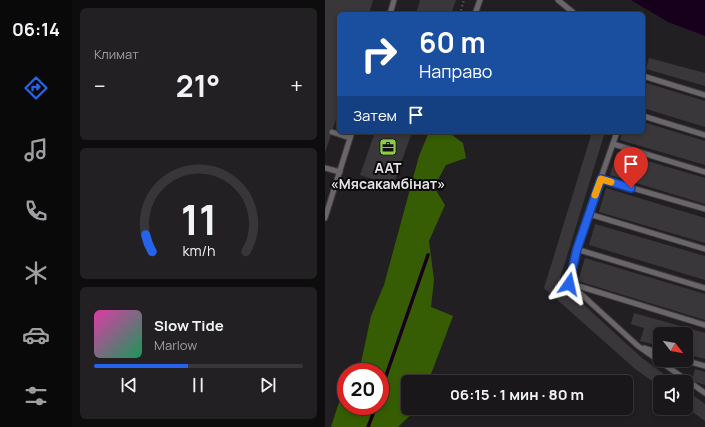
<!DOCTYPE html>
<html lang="ru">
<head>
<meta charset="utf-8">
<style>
	:root { --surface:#1a171a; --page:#232023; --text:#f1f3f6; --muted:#9f9fa2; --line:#383639; --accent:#2563eb }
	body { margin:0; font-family:Manrope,sans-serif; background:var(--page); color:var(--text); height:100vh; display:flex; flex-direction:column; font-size:15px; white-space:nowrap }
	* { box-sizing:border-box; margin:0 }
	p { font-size:13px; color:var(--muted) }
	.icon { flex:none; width:22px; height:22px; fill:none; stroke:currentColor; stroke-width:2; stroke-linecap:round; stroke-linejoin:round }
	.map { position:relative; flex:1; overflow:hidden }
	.drawer { display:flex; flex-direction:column; gap:8px; padding:8px; background:#0e0d0e; width:253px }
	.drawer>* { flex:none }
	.top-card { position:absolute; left:12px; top:12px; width:308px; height:122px; border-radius:6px; box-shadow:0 2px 6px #0003,0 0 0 1px var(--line); background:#1a4fa0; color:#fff; overflow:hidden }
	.needle { width:26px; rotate:121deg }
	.controls { position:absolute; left:328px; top:327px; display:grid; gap:8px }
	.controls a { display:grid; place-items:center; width:40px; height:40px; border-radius:6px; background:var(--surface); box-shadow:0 2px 6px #0003,0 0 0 1px var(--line); font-size:20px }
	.speed { position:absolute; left:12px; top:363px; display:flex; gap:8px; font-size:20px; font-weight:700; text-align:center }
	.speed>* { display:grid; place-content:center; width:52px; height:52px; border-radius:50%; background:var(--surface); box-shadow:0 2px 6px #0003,0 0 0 1px var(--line); line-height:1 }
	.speed .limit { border:6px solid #d22; background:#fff; color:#111 }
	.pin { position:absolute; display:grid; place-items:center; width:34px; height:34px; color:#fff; margin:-41px -17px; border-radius:50% 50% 50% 0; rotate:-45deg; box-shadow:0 0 4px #0007 }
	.pin .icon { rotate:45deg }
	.me { position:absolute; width:44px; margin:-22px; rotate:11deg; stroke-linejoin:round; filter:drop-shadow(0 0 3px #0008) }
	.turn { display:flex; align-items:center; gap:14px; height:84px; padding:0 16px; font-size:18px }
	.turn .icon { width:52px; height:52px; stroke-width:2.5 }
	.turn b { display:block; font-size:28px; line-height:34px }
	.then { display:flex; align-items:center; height:38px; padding:0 16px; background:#0003; gap:8px; font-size:15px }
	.big { font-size:30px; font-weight:700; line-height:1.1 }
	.drawer .card { flex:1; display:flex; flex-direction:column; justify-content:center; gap:6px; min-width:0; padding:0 14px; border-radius:6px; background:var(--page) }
	.drawer .dial { align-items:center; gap:0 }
	.dial svg { height:104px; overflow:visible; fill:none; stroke:var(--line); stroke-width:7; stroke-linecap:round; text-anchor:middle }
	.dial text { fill:var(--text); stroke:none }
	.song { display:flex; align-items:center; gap:12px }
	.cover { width:48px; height:48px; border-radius:6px; background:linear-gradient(135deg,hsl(320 70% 55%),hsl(150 70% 35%)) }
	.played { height:4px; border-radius:2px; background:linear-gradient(90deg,var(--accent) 45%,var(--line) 45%) }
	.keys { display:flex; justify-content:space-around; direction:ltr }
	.heat { display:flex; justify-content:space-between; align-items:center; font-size:22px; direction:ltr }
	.trip { position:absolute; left:76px; top:375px; width:232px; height:40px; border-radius:6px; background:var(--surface); box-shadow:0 2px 6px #0003,0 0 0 1px var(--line); font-weight:700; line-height:40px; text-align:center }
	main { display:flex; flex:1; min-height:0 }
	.menu { display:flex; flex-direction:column; width:72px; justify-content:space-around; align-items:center; background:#0a090a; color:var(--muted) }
	.menu .icon { width:28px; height:28px }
	.menu .active { color:var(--accent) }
	.menu b { font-size:18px; color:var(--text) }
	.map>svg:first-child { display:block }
	.forest { fill:#375d04 }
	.water { fill:#17001b }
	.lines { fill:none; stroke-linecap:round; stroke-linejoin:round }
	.stream { stroke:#17001b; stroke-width:3.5 }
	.building { fill:#3a373a }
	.lane-casing { stroke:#3c393c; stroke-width:7 }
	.path { stroke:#6c696d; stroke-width:2; stroke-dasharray:1 3; stroke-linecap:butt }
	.lane { stroke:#696569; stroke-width:5 }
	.route-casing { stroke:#184099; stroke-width:10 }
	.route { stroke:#2563eb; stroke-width:7 }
	.slow { stroke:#f59e0b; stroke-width:7 }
	.labels { text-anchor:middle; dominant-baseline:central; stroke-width:4; stroke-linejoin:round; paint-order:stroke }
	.poi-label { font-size:14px; font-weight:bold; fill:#e4e2e4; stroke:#0b0a0b }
</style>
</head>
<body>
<main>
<nav class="menu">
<b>06:14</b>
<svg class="icon active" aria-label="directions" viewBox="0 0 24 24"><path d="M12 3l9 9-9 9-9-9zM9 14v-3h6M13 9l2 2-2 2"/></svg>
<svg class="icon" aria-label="music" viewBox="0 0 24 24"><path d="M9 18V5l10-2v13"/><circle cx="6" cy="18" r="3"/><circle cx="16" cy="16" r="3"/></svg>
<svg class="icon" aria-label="phone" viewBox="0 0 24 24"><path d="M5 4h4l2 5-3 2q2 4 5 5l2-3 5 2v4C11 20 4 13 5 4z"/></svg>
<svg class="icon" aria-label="climate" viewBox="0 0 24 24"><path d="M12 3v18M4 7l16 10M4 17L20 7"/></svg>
<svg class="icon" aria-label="car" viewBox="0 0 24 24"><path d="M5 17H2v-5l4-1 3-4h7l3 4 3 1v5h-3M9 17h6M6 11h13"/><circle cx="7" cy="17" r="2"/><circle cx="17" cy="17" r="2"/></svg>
<svg class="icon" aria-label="filters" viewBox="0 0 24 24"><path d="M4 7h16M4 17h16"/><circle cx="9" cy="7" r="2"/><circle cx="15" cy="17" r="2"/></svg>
</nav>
<section class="drawer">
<div class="card"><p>Климат</p>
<div class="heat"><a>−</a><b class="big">21°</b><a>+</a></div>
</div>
<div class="card dial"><svg viewBox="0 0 100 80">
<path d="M14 69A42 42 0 1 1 86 69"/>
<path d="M14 69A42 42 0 0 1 9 56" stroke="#2563eb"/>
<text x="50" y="56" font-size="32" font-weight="700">11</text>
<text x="50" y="72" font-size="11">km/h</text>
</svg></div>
<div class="card">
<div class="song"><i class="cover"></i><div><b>Slow Tide</b><p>Marlow</p></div></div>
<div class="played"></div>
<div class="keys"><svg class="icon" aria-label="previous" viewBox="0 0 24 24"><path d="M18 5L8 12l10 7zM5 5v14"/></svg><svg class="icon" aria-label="pause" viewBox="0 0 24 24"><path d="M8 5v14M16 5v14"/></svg><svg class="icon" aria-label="next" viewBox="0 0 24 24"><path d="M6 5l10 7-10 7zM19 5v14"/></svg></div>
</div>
</section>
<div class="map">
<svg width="380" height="427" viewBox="0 0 380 427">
	<rect width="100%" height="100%" fill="#221f23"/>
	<path class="forest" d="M104 132H123L138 143 141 158 121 165 109 187 120 205 104 241 109 280 106 307 128 316 103 382H83V408H93L73 427H6L15 399 21 394V406H55V372H34L46 316 59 285 94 156Z"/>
	<path class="water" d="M306 0H380V36L343 22Z"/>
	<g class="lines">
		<g class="stream">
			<path d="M55 393 103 255"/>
			<path d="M43 427 51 406"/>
		</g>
	</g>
	<g class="building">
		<path d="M0 0H48L44 14H14V110L0 153Z"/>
		<path d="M95 0H131L126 14H91Z"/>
		<path d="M324 58 380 73V86L321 69Z"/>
		<path d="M318 82 380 101V127L318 108Z"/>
		<path d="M318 122 380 141V165L295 140 298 132H318Z"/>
		<path d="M50 132H87L68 186 35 175Z"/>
		<path d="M267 132 279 135 234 282 317 358 350 382H335V387L309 368 219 288Z"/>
		<path d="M292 152 380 178V204L285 175Z"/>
		<path d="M281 188 380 218V243L274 212Z"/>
		<path d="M270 224 380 256V280L264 245Z"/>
		<path d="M260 258 380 294V320L253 281Z"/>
		<path d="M309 313 380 333V359L361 354V334H335V346L315 341 319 328 306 324Z"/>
		<path d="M370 369 380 372V385L367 381Z"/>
		<path d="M361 390 380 404V421L361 407Z"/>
	</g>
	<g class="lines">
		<defs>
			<g id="lane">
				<path d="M233 0 250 14"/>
				<path d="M65 14 69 0"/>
				<path d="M150 14 155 0"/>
				<path d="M318 76 380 95"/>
				<path d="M318 116 380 135"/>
				<path d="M7 132 25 138"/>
				<path d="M292 132 251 249 244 283 313 346 380 393"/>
				<path d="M288 144 380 172"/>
				<path d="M0 168 15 172"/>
				<path d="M276 179 380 209"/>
				<path d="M264 214 380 249"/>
				<path d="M0 218 27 132"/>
				<path d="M251 249 380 288"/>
				<path d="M247 284 380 325"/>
				<path d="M319 348 335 353"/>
				<path d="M359 360 380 366"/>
			</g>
		</defs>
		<use href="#lane" class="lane-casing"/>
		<path class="path" d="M135 14 139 0"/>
		<use href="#lane" class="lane"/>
	</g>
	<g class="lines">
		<defs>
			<path id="route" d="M244 284 252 249 276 179 306 188"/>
		</defs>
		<use href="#route" class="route-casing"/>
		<use href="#route" class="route"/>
		<path class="slow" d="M270 195 276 179 286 182"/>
	</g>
	<defs>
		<symbol id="office-square" viewBox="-11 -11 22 22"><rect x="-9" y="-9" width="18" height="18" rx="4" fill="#8cce45" stroke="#0b0a0b"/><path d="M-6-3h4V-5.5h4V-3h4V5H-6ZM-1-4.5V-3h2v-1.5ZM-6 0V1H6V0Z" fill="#111"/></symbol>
	</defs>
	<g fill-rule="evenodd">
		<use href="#office-square" x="53" y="137" width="20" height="20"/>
	</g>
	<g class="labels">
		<g class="poi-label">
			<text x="63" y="167">ААТ<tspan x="63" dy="16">«Мясакамбінат»</tspan></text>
		</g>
	</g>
</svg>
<div class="controls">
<a><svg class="needle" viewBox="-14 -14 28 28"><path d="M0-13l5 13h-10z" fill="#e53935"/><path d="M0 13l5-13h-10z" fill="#9f9fa2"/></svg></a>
<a><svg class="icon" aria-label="sound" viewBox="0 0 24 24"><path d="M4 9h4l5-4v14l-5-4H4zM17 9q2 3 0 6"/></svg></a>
</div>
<div class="speed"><div class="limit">20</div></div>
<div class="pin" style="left:306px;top:188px;background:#d93025"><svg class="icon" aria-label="arrive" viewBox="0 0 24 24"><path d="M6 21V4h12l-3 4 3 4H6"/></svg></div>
<svg class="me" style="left:244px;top:284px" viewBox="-20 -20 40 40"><path d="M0-17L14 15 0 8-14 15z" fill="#2563eb" stroke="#fff" stroke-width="4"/></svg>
<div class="trip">06:15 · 1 мин · 80 m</div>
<div class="top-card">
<div class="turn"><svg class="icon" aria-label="right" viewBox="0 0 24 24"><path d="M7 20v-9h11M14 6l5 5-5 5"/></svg><div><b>60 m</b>Направо</div></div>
<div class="then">Затем<svg class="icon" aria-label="arrive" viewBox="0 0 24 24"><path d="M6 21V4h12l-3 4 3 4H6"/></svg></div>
</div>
</div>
</main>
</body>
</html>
